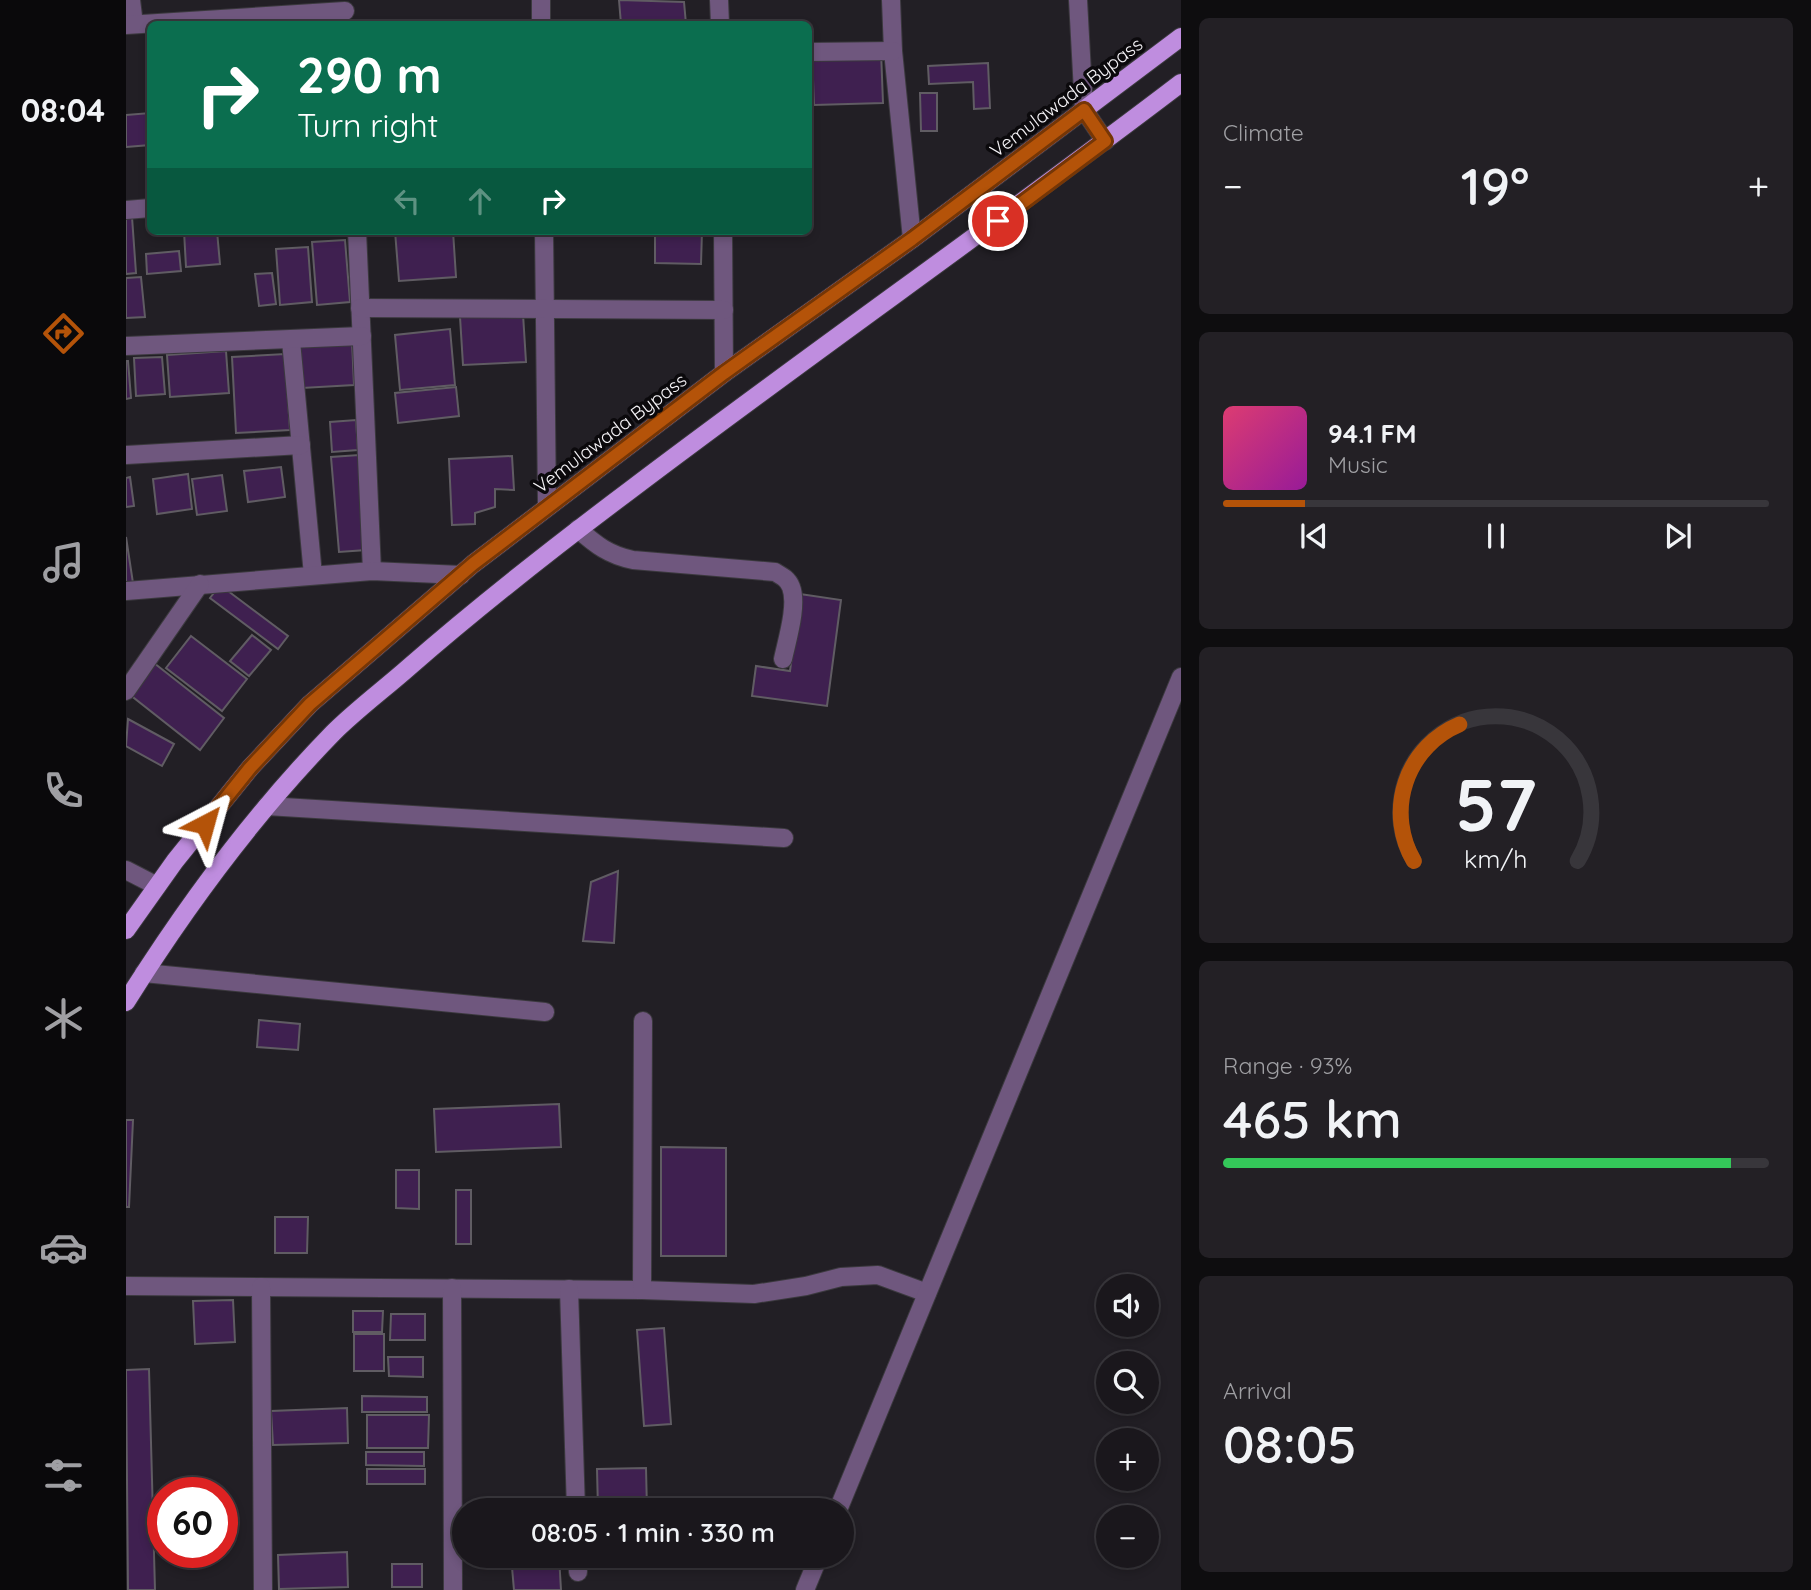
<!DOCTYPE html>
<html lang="en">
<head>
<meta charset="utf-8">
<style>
	:root { --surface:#1a171c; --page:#232025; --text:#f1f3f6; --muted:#9f9fa3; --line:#38363b; --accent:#b45309 }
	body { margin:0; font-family:Quicksand,sans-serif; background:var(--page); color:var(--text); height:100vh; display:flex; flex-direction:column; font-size:26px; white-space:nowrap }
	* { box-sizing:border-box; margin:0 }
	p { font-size:23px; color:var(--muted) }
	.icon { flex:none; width:38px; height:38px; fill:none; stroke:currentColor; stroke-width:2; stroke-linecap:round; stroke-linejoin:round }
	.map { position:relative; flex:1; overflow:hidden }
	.details { display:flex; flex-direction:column; gap:18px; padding:18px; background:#0e0d0f; width:630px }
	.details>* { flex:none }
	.banner { position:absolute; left:21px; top:21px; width:665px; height:214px; border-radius:10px; box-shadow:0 4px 10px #0003,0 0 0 2px var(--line); background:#0b6e4f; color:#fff; overflow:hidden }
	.buttons { position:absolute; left:970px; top:1274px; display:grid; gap:14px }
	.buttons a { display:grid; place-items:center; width:63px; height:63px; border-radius:50%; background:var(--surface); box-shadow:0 4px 10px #0003,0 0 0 2px var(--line); font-size:35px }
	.speed { position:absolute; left:21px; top:1477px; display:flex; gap:14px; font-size:35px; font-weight:700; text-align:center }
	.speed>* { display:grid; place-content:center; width:91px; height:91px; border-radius:50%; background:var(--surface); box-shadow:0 4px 10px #0003,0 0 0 2px var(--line); line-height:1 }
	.speed .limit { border:10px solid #d22; background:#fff; color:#111 }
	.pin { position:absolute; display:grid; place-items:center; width:60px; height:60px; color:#fff; margin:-30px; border:4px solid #fff; border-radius:50%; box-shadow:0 2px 7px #0007 }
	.me { position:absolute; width:77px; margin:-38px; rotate:39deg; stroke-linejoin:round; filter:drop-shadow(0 0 5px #0008) }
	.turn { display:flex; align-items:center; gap:24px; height:147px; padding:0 35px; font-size:32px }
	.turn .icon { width:91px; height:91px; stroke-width:2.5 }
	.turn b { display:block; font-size:49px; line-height:60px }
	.lanes { display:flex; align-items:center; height:66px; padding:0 35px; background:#0003; justify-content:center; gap:35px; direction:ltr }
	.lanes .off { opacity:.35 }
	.big { font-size:52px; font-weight:600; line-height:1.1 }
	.details .widget { flex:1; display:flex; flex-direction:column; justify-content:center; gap:10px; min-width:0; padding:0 24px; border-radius:10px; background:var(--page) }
	.details .dial { align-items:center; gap:0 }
	.dial svg { height:182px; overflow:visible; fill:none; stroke:var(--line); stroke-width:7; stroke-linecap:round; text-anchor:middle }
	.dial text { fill:var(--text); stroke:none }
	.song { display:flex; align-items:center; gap:21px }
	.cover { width:84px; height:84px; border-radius:10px; background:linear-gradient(135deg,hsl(340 70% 55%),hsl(300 70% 35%)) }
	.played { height:7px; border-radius:4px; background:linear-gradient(90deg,var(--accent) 15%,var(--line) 15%) }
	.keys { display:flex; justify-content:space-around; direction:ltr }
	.heat { display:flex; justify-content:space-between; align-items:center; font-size:38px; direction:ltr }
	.charge { height:10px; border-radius:5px; background:linear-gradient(90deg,#34c759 93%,var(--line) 0) }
	.trip { position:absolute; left:326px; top:1498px; width:402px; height:70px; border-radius:35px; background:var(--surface); box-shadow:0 4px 10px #0003,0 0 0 2px var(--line); font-weight:600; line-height:70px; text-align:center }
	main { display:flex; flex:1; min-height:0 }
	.dock { display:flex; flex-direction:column; width:126px; justify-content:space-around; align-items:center; background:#0a090b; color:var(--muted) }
	.dock .icon { width:49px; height:49px }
	.dock .on { color:var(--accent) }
	.dock b { font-size:32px; color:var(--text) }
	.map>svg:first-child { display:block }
	.building { fill:#3f2050; stroke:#605c63; stroke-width:2 }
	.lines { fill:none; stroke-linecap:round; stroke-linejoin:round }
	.minor-casing { stroke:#3b393e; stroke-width:20 }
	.major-casing { stroke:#3b393e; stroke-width:20 }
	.minor { stroke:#6f577e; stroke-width:18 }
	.major { stroke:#bf8ddf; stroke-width:18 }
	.route-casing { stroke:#753606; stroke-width:18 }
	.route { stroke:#b45309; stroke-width:12 }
	.labels { text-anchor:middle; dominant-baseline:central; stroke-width:7; stroke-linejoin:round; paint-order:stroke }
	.street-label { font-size:19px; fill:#f6f4f8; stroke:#0b090c }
</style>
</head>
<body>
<main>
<nav class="dock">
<b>08:04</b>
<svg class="icon on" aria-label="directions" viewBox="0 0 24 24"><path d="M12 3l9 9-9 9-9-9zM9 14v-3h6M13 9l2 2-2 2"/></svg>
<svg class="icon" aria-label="music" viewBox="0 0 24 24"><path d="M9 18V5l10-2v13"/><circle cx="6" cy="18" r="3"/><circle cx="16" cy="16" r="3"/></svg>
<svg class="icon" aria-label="phone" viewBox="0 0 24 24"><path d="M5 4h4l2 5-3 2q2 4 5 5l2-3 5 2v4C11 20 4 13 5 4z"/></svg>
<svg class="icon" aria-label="climate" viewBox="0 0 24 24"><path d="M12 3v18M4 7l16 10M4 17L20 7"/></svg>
<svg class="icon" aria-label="car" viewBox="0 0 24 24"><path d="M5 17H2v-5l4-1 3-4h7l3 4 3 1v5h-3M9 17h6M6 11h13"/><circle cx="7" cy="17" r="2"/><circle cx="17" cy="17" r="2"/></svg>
<svg class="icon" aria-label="filters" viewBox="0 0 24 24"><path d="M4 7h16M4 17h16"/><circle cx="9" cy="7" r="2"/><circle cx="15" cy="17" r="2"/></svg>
</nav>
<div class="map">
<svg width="1055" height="1590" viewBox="0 0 1055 1590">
	<rect width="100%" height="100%" fill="#221f25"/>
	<g class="building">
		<path d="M493 0 558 2 560 24H495Z"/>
		<path d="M755 51 757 103 688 105 686 53Z"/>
		<path d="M862 63 864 108 848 109 847 82 803 84 802 66Z"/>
		<path d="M794 93H811V131H795Z"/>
		<path d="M24 113V145L0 147V115Z"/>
		<path d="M0 217H6L10 273 0 274Z"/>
		<path d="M58 231H91L94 264 60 267Z"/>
		<path d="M143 231H210L144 236Z"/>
		<path d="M269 231H327L330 277 273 281Z"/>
		<path d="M529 231H576L575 264 529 263Z"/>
		<path d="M219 240 224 302 191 305 186 242Z"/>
		<path d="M182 247 186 302 154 305 150 249Z"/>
		<path d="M53 251 55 271 21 274 20 254Z"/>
		<path d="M146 273 150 304 133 306 129 274Z"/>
		<path d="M15 277 19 317 0 318V278Z"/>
		<path d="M397 314 400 362 337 365 334 317Z"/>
		<path d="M324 329 329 385 274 390 269 335Z"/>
		<path d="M226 341 228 385 176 388 173 345Z"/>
		<path d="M100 351 103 393 44 397 41 355Z"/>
		<path d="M159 354 164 430 110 433 106 357Z"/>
		<path d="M36 357 39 394 10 396 8 358Z"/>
		<path d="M0 361H2L5 398 0 399Z"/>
		<path d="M330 387 333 416 272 423 269 393Z"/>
		<path d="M230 420 232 450 206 452 204 422Z"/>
		<path d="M233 455 240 550 213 552 205 457Z"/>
		<path d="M386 456 388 490 369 489V507L349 513V524L326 525 323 459Z"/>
		<path d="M155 467 159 497 122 502 118 471Z"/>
		<path d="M62 474 66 509 31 514 27 479Z"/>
		<path d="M96 475 101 511 71 515 66 479Z"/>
		<path d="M4 477 8 506 0 507V478Z"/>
		<path d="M0 537 7 583 0 584Z"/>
		<path d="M94 585 162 636 152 649 84 598Z"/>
		<path d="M674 594 715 600 701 706 626 696 630 666 664 671Z"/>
		<path d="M126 635 145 650 123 676 104 661Z"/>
		<path d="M65 636 121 679 96 711 40 668Z"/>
		<path d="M28 663 98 718 74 750 3 694Z"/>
		<path d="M2 719 48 744 36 766 0 746Z"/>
		<path d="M492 871 488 943 457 941 465 882Z"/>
		<path d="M133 1020 174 1024 172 1050 131 1047Z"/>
		<path d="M433 1104 435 1147 310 1152 308 1109Z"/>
		<path d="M0 1120H7L3 1207H0Z"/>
		<path d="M535 1147 600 1148V1256H535Z"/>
		<path d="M270 1170H293V1209L270 1208Z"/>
		<rect x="330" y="1190" width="15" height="54"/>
		<path d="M149 1217H182L181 1253H149Z"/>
		<path d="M107 1300 109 1342 69 1344 67 1301Z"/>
		<path d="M227 1311H257L256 1332H227Z"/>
		<path d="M265 1314H299V1340H264Z"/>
		<path d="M538 1328 545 1424 518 1426 511 1330Z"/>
		<rect x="228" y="1334" width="30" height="37"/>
		<path d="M262 1357H297V1377L263 1376Z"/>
		<path d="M23 1369 29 1590H2L0 1370Z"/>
		<path d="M236 1396 301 1397V1412H236Z"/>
		<path d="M221 1408 222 1443 147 1445 145 1411Z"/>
		<path d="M241 1415H303L302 1448H241Z"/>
		<path d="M240 1452H298V1466L240 1465Z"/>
		<path d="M520 1468 521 1510H472L471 1469Z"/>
		<rect x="241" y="1469" width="58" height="15"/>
		<path d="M221 1552 222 1587 153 1589 152 1555Z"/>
		<path d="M385 1556H433L435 1590H388Z"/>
		<rect x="266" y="1564" width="30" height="23"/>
	</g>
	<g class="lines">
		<defs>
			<g id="minor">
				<path d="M5 0 8 24"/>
				<path d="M415 0V24"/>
				<path d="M593 0 594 24"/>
				<path d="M765 0 767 51 786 239"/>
				<path d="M952 0 958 110 979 141"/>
				<path d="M0 25 219 11"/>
				<path d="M682 52 767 51"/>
				<path d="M0 210 24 208"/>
				<path d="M231 231 246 571"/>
				<path d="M418 231 421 506"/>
				<path d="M597 231 598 373"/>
				<path d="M234 308 598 310"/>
				<path d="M165 341 187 575"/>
				<path d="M0 346 236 336"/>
				<path d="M0 455 175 445"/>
				<path d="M452 529C470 545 483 555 507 560L649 572C656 576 662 579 665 587 672 605 661 640 657 659"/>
				<path d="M0 591 246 571 335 575"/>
				<path d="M0 691 74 584"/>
				<path d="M141 806 658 838"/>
				<path d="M0 870 31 886"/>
				<path d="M18 973 419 1012"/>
				<path d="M0 1286 516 1290 628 1294 680 1286 715 1277 752 1275 801 1293"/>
				<path d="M135 1287 137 1590"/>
				<path d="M326 1288 327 1590"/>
				<path d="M443 1289 450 1510"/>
				<path d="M516 1290 517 1021"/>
				<path d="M712 1510 1055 677"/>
				<path d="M451 1556 452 1572"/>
				<path d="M679 1590 693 1556"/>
			</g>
			<g id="major">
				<path d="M0 930 49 861 124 768 184 704 347 564 598 373 786 239 1055 37"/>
				<path d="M0 1002C60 906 128 814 207 733 230 710 257 690 282 668 353 606 427 548 503 491 685 353 873 222 1055 83"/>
			</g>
		</defs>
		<use href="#minor" class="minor-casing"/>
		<use href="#major" class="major-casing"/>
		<use href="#minor" class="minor"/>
		<use href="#major" class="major"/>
	</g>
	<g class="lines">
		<defs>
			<path id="route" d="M79 824 124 768 184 704 347 564 598 373 786 239 958 110 979 141 872 221"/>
		</defs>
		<use href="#route" class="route-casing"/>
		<use href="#route" class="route"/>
	</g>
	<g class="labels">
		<g class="street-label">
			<text transform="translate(940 97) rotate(-37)">Vemulawada Bypass</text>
			<text transform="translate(484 433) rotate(-37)">Vemulawada Bypass</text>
		</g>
	</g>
</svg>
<div class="buttons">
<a><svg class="icon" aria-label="sound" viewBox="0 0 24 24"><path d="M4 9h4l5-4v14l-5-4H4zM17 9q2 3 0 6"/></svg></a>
<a><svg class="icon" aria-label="search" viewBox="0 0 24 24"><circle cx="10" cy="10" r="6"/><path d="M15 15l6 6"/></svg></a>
<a>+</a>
<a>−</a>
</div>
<div class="speed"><div class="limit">60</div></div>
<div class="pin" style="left:872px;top:221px;background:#d93025"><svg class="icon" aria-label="arrive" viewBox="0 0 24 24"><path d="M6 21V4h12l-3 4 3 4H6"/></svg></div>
<svg class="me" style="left:79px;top:824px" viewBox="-20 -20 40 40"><path d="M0-17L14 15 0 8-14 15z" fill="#b45309" stroke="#fff" stroke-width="4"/></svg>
<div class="trip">08:05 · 1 min · 330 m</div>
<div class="banner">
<div class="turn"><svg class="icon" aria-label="right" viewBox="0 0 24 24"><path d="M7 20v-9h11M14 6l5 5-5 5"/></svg><div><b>290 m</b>Turn right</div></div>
<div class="lanes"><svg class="icon off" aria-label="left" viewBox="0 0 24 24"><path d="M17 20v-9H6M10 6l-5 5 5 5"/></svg><svg class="icon off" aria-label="ahead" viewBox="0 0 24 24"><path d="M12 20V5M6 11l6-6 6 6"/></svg><svg class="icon" aria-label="right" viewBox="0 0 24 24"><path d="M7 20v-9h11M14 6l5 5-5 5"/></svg></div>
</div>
</div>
<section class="details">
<div class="widget"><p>Climate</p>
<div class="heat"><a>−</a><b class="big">19°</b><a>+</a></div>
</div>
<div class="widget">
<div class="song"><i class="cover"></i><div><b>94.1 FM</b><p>Music</p></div></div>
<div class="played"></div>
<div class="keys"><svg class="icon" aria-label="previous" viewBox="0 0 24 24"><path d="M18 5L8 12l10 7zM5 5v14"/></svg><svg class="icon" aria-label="pause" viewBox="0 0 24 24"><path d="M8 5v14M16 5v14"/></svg><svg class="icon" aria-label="next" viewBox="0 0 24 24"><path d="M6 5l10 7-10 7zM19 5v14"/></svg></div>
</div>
<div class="widget dial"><svg viewBox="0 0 100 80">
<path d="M14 69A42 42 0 1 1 86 69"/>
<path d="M14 69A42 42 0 0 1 34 9" stroke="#b45309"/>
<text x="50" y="56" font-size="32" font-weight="700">57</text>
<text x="50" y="72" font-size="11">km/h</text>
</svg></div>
<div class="widget"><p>Range · 93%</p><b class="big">465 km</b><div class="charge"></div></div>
<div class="widget"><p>Arrival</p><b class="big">08:05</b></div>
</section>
</main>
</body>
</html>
